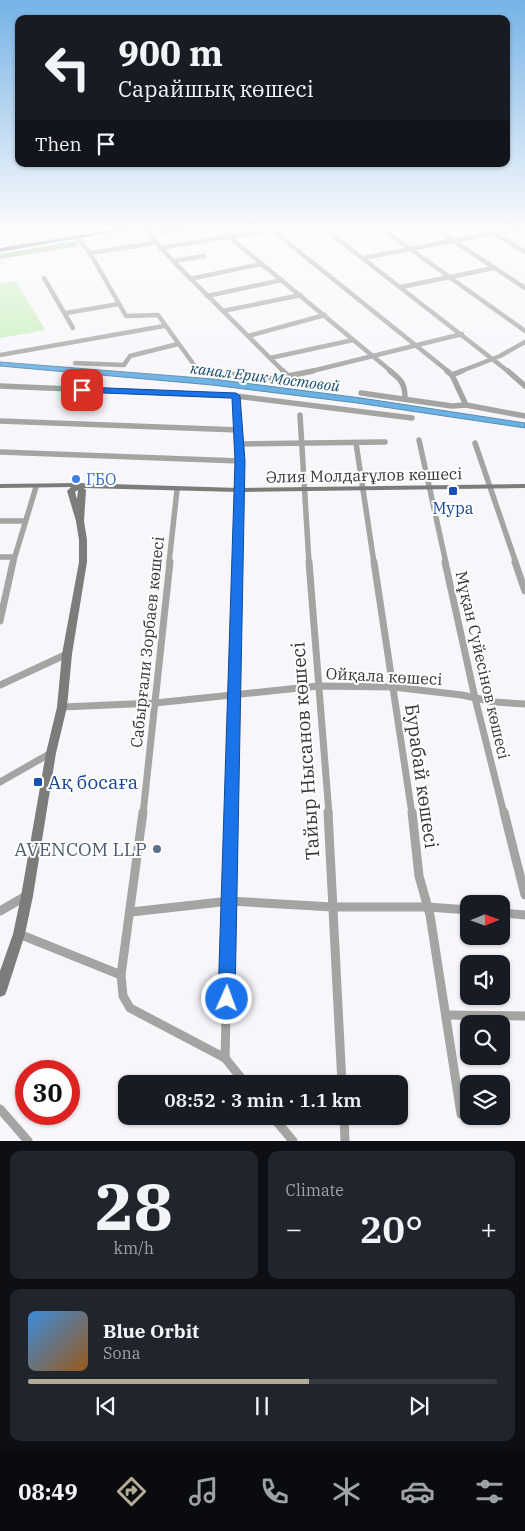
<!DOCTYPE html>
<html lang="en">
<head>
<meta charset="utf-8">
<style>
	:root { --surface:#171b24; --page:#20242c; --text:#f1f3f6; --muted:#9ea1a6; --line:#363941; --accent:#b3ab96 }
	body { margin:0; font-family:"IBM Plex Serif",serif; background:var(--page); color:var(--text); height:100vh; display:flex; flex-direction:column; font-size:19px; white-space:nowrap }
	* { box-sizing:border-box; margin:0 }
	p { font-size:16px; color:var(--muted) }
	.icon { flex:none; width:28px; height:28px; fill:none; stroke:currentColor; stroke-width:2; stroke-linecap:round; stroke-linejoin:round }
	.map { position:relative; height:1141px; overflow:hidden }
	.sheet { display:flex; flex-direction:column; gap:10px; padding:10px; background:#0d0f14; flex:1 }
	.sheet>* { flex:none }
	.guide { position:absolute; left:15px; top:15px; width:495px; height:152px; border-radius:10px; box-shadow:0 1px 4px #0004; background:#171b24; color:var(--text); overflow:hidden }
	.needle { width:32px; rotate:89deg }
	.tools { position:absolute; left:460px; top:895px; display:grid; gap:10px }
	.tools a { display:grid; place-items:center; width:50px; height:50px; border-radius:10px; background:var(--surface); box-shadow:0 1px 4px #0004; font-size:25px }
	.speed { position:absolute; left:15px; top:1060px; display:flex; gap:10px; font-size:25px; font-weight:700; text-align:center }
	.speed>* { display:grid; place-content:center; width:65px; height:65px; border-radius:50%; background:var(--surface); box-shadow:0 1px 4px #0004; line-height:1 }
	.speed .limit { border:8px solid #d22; background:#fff; color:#111 }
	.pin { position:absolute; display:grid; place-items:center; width:42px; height:42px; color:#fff; margin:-21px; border-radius:10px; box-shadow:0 2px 8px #0006 }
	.me { position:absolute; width:55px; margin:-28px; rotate:2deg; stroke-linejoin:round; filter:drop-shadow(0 0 4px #0008) }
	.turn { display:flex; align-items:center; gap:18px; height:105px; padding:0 20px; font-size:22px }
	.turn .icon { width:65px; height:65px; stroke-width:2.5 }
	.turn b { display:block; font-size:35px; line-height:42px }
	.then { display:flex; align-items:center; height:48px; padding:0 20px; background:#0003; gap:10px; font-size:19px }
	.big { font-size:38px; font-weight:600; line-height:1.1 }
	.sheet .card { flex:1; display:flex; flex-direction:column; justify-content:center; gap:8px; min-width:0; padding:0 18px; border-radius:10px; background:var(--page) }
	.sheet .dial { align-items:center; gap:0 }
	.dial b { font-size:65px; line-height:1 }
	.song { display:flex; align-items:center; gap:15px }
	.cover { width:60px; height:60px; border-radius:8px; background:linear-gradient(135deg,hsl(210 70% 55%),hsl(30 70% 35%)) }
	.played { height:5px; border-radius:2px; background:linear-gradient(90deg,var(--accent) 60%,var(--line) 60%) }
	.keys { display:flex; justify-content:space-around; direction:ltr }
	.heat { display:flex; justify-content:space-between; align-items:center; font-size:28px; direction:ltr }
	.sheet .tiles { flex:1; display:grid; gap:10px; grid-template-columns:1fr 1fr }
	.card:last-child { grid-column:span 2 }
	.trip { position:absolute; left:118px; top:1075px; width:290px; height:50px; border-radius:10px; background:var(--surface); box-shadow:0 1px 4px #0004; font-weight:600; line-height:50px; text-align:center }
	.tabs { display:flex; height:80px; justify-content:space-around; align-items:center; background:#090b0e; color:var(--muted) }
	.tabs .icon { width:35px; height:35px }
	.tabs .active { color:var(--accent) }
	.tabs b { font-size:22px; color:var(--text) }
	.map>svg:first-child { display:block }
	.green { fill:#c7f0bb }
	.forest { fill:#91c281 }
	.water { fill:#6ab1e4; stroke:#5a8cb0 }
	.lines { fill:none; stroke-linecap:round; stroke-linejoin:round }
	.street-far3 { stroke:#a4a4a2; stroke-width:4.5 }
	.street-far2 { stroke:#a4a4a2; stroke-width:5.5 }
	.street-far1 { stroke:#a4a4a2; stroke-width:7 }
	.street { stroke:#a4a4a2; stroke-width:9 }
	.secondary { fill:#7c7d7a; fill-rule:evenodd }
	.primary { fill:#60615d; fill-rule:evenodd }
	.route { fill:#1a73e8; stroke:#114b97 }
	.shop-dot { fill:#3f7fe0; stroke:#fff; stroke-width:2 }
	.transit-dot { fill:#1a4fb4; stroke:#fff; stroke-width:2 }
	.service-dot { fill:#5c6f8a; stroke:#fff; stroke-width:2 }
	.labels { text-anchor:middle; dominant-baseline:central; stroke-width:4; stroke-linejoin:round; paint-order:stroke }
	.far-water-label { font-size:15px; font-style:italic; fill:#14496c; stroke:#fff }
	.street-label { font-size:16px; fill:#363537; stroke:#fff }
	.shop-label { font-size:16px; fill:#366cbe; stroke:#fff; text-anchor:start }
	.transit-label { font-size:16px; fill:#164399; stroke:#fff }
	.near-street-label { font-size:19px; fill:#363537; stroke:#fff }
	.near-transit-label { font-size:19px; fill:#164399; stroke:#fff; text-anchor:start }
	.near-service-label { font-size:19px; fill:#4e5e75; stroke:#fff; text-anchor:end }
</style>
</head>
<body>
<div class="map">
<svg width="525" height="1141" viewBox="0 0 525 1141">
	<rect width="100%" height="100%" fill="#f8f6fa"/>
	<path class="green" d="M16 281 45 330 0 338V284Z"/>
	<g class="forest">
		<path d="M169 226H208V227L155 236 158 234 153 229Z"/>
		<path d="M76 241 79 246 0 259V254Z"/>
	</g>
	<path class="water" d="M0 362 213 379 361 398 525 423V428L357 403 212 385 0 366Z"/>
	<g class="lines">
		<g class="street-far3">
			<path d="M142 226 173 261 284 372"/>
			<path d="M216 226 392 372"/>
			<path d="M321 226 509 372"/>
			<path d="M378 226 525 331"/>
			<path d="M431 226 525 288"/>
			<path d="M482 226 525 252"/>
			<path d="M272 230 449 372"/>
			<path d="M77 237 90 253 126 316 158 315 197 369 205 372"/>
			<path d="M160 248 297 226"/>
			<path d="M90 253 155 243"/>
			<path d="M363 258 525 227"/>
			<path d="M173 261 204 256"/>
			<path d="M44 278 73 328"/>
			<path d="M190 279 261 264"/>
			<path d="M401 287 494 268"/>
			<path d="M207 296 282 280"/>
			<path d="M223 311 301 295"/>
			<path d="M66 313 119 304"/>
			<path d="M248 336 325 315"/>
			<path d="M0 355 164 326"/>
			<path d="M270 358 353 340"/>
			<path d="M75 363 124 365 130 356 178 344"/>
			<path d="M308 372 462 334"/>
			<path d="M459 372 500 356 525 342"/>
		</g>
		<g class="street-far2">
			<path d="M202 371 273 379 313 371"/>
			<path d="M283 371 289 377"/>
			<path d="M390 371C401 380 405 383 405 398"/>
			<path d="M447 371 452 375 466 405"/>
			<path d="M508 371 525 386"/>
			<path d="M452 375 462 371"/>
			<path d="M0 386 236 396 412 418"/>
			<path d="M361 393 452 406 466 405 525 416"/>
			<path d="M236 396 240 461 237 563"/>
			<path d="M300 415 309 563"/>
			<path d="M0 421 239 430"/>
			<path d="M419 440 446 563"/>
			<path d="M356 443 374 563"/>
			<path d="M475 443 516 563"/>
			<path d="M239 444 385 442"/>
			<path d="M0 452 240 461"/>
			<path d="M0 521H25"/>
			<path d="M0 557H14"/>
			<path d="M13 563 36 487"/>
			<path d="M169 563 177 490"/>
		</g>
		<g class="street-far1">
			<path d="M309 562 329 814"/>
			<path d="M374 562 412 814"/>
			<path d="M445 562 475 698 504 814"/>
			<path d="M515 562 525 591"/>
			<path d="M0 621 13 562"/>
			<path d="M0 685 67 654"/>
			<path d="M62 707 155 703 318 686 393 687 462 695 494 702 525 704"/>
			<path d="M0 782 51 753"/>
			<path d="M143 814 170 562"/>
			<path d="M231 814 237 562"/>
		</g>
		<g class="street">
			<path d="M328 812 342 1084"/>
			<path d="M412 812 419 876 430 915 461 1114"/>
			<path d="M504 812 525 895"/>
			<path d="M0 911 26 896"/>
			<path d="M131 912 230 901 333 907H428L469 910"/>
			<path d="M501 913 525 915"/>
			<path d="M19 934 121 975 123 996 130 1008 225 1058 246 1084"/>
			<path d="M121 975 143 812"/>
			<path d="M446 1015 525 1016"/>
			<path d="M225 1058 231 812"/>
			<path d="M0 1109 28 1141"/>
			<path d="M272 1116 293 1141"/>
			<path d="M344 1116 345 1141"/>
		</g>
		<path class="secondary" d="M79 483 239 488 525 484V488L239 492 84 488 86 490 84 521 87 540V562L72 654 67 707 56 753 33 896 25 934 7 990 5 995 0 997V971L13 934 21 896 46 753 57 707 62 654 79 562V540L76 521 67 491 71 487 0 488V484ZM78 490 77 499 75 492Z"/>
		<path class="primary" d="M135 226H148L0 252V248Z"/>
	</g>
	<linearGradient id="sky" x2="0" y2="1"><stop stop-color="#75b3e6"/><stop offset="0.59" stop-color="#fcfbfd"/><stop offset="1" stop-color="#fcfbfd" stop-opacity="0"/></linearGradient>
	<rect width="525" height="386" fill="url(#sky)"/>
	<path class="route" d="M82 387 236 393 240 396 245 461 235 999 233 1006 227 1008 220 1006 218 999 235 461 232 398 79 392 78 390Z"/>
	<circle class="shop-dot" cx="76" cy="479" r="5"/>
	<g class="transit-dot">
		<rect x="448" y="486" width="10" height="10" rx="2.5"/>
		<rect x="33" y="777" width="10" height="10" rx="2.5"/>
	</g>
	<circle class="service-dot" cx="157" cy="849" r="5"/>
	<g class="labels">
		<g class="far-water-label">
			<text transform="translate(265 377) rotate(7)">канал Ерик Мостовой</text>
		</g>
		<g class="street-label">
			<text transform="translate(364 475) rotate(-1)">Әлия Молдағұлов көшесі</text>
			<text transform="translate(147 642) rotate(-84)">Сабырғали Зорбаев көшесі</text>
			<text transform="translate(483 665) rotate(77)">Мұқан Сүйесінов көшесі</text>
			<text transform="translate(384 676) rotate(3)">Ойқала көшесі</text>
		</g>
		<g class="shop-label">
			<text x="86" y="479">ГБО</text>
		</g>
		<g class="transit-label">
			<text x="453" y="508">Мура</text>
		</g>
		<g class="near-street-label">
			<text transform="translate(305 751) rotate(-94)">Тайыр Нысанов көшесi</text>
			<text transform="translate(422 776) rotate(82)">Бурабай көшесi</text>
		</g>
		<g class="near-transit-label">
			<text x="48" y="782">Ақ босаға</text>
		</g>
		<g class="near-service-label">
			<text x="147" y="849">AVENCOM LLP</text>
		</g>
	</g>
</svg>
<div class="tools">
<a><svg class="needle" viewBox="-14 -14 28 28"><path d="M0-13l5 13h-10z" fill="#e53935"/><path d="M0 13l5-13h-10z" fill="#9ea1a6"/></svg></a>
<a><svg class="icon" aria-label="sound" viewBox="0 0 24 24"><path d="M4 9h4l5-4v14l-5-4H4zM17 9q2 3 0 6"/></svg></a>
<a><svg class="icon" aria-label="search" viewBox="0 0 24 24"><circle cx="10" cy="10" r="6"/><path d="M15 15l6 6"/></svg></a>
<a><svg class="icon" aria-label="layers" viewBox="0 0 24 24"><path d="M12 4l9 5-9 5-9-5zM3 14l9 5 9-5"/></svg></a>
</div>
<div class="speed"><div class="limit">30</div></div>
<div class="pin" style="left:82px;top:390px;background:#d93025"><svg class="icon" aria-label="arrive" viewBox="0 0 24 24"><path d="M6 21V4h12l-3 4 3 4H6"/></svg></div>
<svg class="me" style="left:227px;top:999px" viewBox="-20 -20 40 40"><circle r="17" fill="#1a73e8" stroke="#fff" stroke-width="3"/><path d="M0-11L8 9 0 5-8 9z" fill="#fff"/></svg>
<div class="trip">08:52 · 3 min · 1.1 km</div>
<div class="guide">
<div class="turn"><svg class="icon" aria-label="left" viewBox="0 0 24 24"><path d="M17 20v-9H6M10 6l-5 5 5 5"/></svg><div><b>900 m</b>Сарайшық көшесі</div></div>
<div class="then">Then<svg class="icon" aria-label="arrive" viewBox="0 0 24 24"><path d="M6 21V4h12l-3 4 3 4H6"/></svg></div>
</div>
</div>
<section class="sheet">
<div class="tiles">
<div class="card dial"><b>28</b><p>km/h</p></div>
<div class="card"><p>Climate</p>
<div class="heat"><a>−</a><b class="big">20°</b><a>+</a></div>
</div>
<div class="card">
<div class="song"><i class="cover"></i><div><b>Blue Orbit</b><p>Sona</p></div></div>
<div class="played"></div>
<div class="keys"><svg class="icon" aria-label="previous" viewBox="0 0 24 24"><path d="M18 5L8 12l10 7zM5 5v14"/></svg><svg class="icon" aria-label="pause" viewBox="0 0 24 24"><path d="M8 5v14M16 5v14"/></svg><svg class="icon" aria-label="next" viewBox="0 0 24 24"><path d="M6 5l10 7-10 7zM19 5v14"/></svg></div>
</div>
</div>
</section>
<nav class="tabs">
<b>08:49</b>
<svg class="icon active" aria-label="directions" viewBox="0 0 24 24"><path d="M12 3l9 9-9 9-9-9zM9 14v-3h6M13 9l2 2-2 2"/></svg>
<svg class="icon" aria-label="music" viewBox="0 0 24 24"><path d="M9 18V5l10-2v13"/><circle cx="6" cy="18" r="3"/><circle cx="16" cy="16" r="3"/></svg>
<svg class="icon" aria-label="phone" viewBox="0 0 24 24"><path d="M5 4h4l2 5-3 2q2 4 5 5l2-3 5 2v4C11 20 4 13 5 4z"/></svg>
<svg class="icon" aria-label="climate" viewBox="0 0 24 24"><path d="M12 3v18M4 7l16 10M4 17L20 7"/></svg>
<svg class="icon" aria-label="car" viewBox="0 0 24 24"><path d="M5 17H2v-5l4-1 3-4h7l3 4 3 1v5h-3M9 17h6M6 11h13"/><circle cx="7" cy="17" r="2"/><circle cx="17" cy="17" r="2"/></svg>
<svg class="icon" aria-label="filters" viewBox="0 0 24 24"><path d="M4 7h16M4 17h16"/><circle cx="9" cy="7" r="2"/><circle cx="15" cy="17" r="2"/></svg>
</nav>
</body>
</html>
